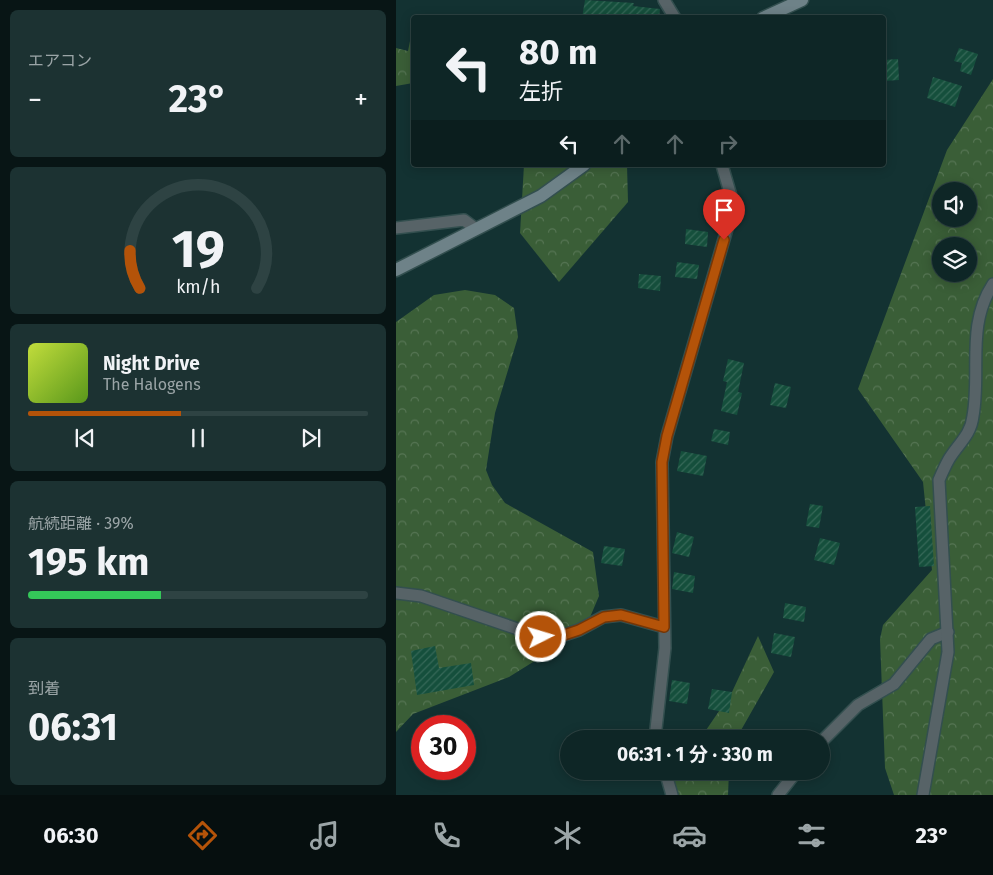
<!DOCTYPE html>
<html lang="ja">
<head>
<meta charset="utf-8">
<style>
	:root { --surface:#0e2626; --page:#1c3232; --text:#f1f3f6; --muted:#9ba5a7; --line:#2e4343; --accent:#b45309 }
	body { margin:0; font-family:"Fira Sans","Noto Sans JP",sans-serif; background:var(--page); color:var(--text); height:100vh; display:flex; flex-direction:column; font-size:19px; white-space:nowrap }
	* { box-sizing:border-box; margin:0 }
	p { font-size:16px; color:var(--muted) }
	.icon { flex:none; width:28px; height:28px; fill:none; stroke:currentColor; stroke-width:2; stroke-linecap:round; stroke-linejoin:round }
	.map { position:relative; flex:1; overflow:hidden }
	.details { display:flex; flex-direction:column; gap:10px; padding:10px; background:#081515; width:396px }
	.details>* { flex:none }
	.banner { position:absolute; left:15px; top:15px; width:475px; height:152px; border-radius:5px; box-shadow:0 2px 12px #0003,0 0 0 1px var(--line); background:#0e2626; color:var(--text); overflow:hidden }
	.controls { position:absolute; left:536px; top:182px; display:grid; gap:10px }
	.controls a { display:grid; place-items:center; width:45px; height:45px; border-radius:50%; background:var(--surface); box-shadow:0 2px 12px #0003,0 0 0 1px var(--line); font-size:25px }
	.speed { position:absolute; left:15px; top:715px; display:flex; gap:10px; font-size:25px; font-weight:700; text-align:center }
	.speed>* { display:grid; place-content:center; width:65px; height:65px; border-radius:50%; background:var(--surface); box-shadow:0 2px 12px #0003,0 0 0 1px var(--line); line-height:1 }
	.speed .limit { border:8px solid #d22; background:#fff; color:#111 }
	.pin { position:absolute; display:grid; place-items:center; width:42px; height:42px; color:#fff; margin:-51px -21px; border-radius:50% 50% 50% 0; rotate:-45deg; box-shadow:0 0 5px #0007 }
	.pin .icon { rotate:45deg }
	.me { position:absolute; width:55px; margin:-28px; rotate:85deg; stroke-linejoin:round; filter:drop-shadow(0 0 4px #0008) }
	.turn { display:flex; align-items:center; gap:18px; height:105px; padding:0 25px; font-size:22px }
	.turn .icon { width:65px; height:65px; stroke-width:2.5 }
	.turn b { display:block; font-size:35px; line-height:42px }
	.lanes { display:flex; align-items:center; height:48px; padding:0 25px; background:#0003; justify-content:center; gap:25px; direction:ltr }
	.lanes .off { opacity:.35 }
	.big { font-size:38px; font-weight:700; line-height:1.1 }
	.details .widget { flex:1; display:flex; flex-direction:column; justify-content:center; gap:8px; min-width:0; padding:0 18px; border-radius:8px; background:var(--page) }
	.details .dial { align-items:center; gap:0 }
	.dial svg { height:130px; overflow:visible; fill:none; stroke:var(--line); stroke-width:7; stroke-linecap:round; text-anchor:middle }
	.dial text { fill:var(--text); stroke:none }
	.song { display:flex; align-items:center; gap:15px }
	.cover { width:60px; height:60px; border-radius:8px; background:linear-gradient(135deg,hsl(70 70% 55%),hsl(90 70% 35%)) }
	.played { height:5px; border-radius:2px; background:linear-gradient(90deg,var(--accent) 45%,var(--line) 45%) }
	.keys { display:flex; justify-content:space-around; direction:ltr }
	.heat { display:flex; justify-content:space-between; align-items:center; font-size:28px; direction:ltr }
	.charge { height:8px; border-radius:4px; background:linear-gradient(90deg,#34c759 39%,var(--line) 0) }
	.trip { position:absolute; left:164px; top:730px; width:270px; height:50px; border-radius:25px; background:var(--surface); box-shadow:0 2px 12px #0003,0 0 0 1px var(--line); font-weight:700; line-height:50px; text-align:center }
	.dock { display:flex; height:80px; justify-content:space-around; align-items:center; background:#060f0f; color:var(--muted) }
	.dock .icon { width:35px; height:35px }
	.dock .active { color:var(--accent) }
	.dock b { font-size:22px; color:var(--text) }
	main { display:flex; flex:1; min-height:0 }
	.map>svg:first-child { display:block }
	.forest { fill:url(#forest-crowns); fill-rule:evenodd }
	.building { fill:url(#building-hatch) }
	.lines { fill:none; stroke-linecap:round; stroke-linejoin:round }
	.street-casing { stroke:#334f4f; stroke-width:14 }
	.secondary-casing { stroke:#334f4f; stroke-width:15 }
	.street { stroke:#576367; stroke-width:11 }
	.secondary { stroke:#6e8288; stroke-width:12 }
	.route-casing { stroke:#753606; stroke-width:12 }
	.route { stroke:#b45309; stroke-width:9 }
</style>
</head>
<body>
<main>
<section class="details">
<div class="widget"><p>エアコン</p>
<div class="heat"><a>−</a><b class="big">23°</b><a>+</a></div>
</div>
<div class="widget dial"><svg viewBox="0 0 100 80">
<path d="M14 69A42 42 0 1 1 86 69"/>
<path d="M14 69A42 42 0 0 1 8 46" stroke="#b45309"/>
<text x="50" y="56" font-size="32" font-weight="700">19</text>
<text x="50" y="72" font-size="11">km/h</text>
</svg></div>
<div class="widget">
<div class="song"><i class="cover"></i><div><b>Night Drive</b><p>The Halogens</p></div></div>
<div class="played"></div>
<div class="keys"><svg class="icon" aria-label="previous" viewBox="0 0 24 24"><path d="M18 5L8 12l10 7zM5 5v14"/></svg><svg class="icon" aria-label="pause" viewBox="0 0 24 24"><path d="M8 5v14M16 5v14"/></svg><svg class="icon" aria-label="next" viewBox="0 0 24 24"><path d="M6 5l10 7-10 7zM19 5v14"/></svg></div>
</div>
<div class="widget"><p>航続距離 · 39%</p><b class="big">195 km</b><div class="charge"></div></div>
<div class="widget"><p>到着</p><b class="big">06:31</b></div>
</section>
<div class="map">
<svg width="597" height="795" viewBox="0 0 597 795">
	<defs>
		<pattern id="forest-crowns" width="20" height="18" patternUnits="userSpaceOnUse" patternTransform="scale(1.25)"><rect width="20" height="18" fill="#3a5e37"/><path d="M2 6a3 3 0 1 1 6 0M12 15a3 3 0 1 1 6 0" fill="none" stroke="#567554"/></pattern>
		<pattern id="building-hatch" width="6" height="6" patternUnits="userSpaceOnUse" patternTransform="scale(1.25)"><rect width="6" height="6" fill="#154f3c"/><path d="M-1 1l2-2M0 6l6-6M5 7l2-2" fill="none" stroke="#366858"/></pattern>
	</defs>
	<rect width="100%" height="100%" fill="#133232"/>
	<g class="forest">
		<path d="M17 26V83L0 86V48L12 51Z"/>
		<path d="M597 79V795H498L489 768 484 639 487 625 536 570 527 482 462 389 551 150ZM545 191H572V219H545ZM545 246H572V274H545Z"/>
		<path d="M128 165H231L232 202 163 282 124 233Z"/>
		<path d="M69 290 99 295 118 308 122 337 99 413 90 470 96 485 109 503 197 552 203 596 192 622 166 644 113 677 17 714 0 732V322L38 295Z"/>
		<path d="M362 636 378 672 340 739H304L336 692Z"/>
		<path d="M284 771H333L332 795H271Z"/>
	</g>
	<g class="building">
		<path d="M189 0 238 3 237 6 264 9 263 18 202 14 201 18H186Z"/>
		<path d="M563 48 582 54 575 75 564 71 566 63 558 61Z"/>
		<path d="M502 59 503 80 488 81V60Z"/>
		<path d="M537 77 566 86 559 107 531 98Z"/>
		<path d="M311 196 326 198 324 211 309 209Z"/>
		<path d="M290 229 312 232 311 247 289 244Z"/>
		<path d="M281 262 303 265 301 279 279 277Z"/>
		<path d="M243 274 265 276 264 291 242 288Z"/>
		<path d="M332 359 348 363 342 392 346 393 341 415 325 411 331 382 327 381Z"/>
		<path d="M379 383 395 387 390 408 374 405Z"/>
		<path d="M318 429 334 432 332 445 315 441Z"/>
		<path d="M285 451 311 456 307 476 281 471Z"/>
		<path d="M414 504 427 506 423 528 410 526Z"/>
		<path d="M534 506 538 566 523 567 519 507Z"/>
		<path d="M281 532 298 537 293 557 276 553Z"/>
		<path d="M424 538 444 543 438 565 418 560Z"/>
		<path d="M208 546 229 549 226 566 205 563Z"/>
		<path d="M278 572 299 576 297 593 276 589Z"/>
		<path d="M389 603 410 607 408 622 387 618Z"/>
		<path d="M378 633 399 637 395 657 375 653Z"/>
		<path d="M39 646 43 668 75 663 78 685 21 695 15 651Z"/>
		<path d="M276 680 294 683 291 704 273 701Z"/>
		<path d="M316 689 336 692 333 713 312 709Z"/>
	</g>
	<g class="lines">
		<defs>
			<g id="street">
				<path d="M268 0 279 18"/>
				<path d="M0 228 68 220 80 229"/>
				<path d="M0 593 25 596 145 637 165 636 183 630 207 617 225 615 268 627"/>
				<path d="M261 739 260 729 269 648 266 462 271 436 333 222 335 196 326 165"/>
				<path d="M425 742 462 705 498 684 535 639 552 632"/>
				<path d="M269 771 276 795"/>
				<path d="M382 795 401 771"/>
				<path d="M527 795 552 652 543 480C546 473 549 466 553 459 562 444 575 435 577 416 585 371 570 325 597 284"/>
			</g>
			<g id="secondary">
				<path d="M367 18 406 0"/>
				<path d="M0 270 145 196 188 165"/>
			</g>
		</defs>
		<use href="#street" class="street-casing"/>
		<use href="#secondary" class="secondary-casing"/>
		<use href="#street" class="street"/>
		<use href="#secondary" class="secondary"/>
	</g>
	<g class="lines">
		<defs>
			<path id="route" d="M145 637 165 636 183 630 208 617 225 615 268 627 266 462 271 436 328 240"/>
		</defs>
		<use href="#route" class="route-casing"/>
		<use href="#route" class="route"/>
	</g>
</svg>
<div class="controls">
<a><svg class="icon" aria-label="sound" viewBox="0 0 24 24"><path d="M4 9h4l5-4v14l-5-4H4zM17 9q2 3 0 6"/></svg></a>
<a><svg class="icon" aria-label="layers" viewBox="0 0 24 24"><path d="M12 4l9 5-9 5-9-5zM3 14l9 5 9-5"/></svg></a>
</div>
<div class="speed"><div class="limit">30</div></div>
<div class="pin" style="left:328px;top:240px;background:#d93025"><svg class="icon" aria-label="arrive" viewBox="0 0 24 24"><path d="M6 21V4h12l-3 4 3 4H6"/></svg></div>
<svg class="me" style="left:145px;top:637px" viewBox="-20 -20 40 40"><circle r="17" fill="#b45309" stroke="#fff" stroke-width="3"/><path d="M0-11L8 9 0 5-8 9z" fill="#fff"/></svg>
<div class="trip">06:31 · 1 分 · 330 m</div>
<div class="banner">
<div class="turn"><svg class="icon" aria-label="left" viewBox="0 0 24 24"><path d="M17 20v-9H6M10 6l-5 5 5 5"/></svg><div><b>80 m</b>左折</div></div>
<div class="lanes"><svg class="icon" aria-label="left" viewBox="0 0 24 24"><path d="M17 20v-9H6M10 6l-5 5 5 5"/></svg><svg class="icon off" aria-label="ahead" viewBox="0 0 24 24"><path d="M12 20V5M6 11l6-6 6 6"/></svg><svg class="icon off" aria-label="ahead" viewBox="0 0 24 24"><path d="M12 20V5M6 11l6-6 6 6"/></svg><svg class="icon off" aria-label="right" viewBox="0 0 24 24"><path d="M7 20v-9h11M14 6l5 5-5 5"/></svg></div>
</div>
</div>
</main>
<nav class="dock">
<b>06:30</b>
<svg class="icon active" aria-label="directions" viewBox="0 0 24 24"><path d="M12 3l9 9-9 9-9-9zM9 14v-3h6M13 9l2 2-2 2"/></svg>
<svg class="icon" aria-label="music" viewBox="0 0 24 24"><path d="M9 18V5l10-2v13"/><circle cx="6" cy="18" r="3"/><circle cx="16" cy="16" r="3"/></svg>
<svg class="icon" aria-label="phone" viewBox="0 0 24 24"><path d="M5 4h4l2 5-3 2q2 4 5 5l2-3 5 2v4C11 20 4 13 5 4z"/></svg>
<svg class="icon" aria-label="climate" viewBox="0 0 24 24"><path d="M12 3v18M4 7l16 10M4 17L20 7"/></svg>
<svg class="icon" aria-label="car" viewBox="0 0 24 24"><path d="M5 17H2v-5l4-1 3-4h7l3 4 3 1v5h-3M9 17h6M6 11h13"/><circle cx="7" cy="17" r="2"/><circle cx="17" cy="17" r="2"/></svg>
<svg class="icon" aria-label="filters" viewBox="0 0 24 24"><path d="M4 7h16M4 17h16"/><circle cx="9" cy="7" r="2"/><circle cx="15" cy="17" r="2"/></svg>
<b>23°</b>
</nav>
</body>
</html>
